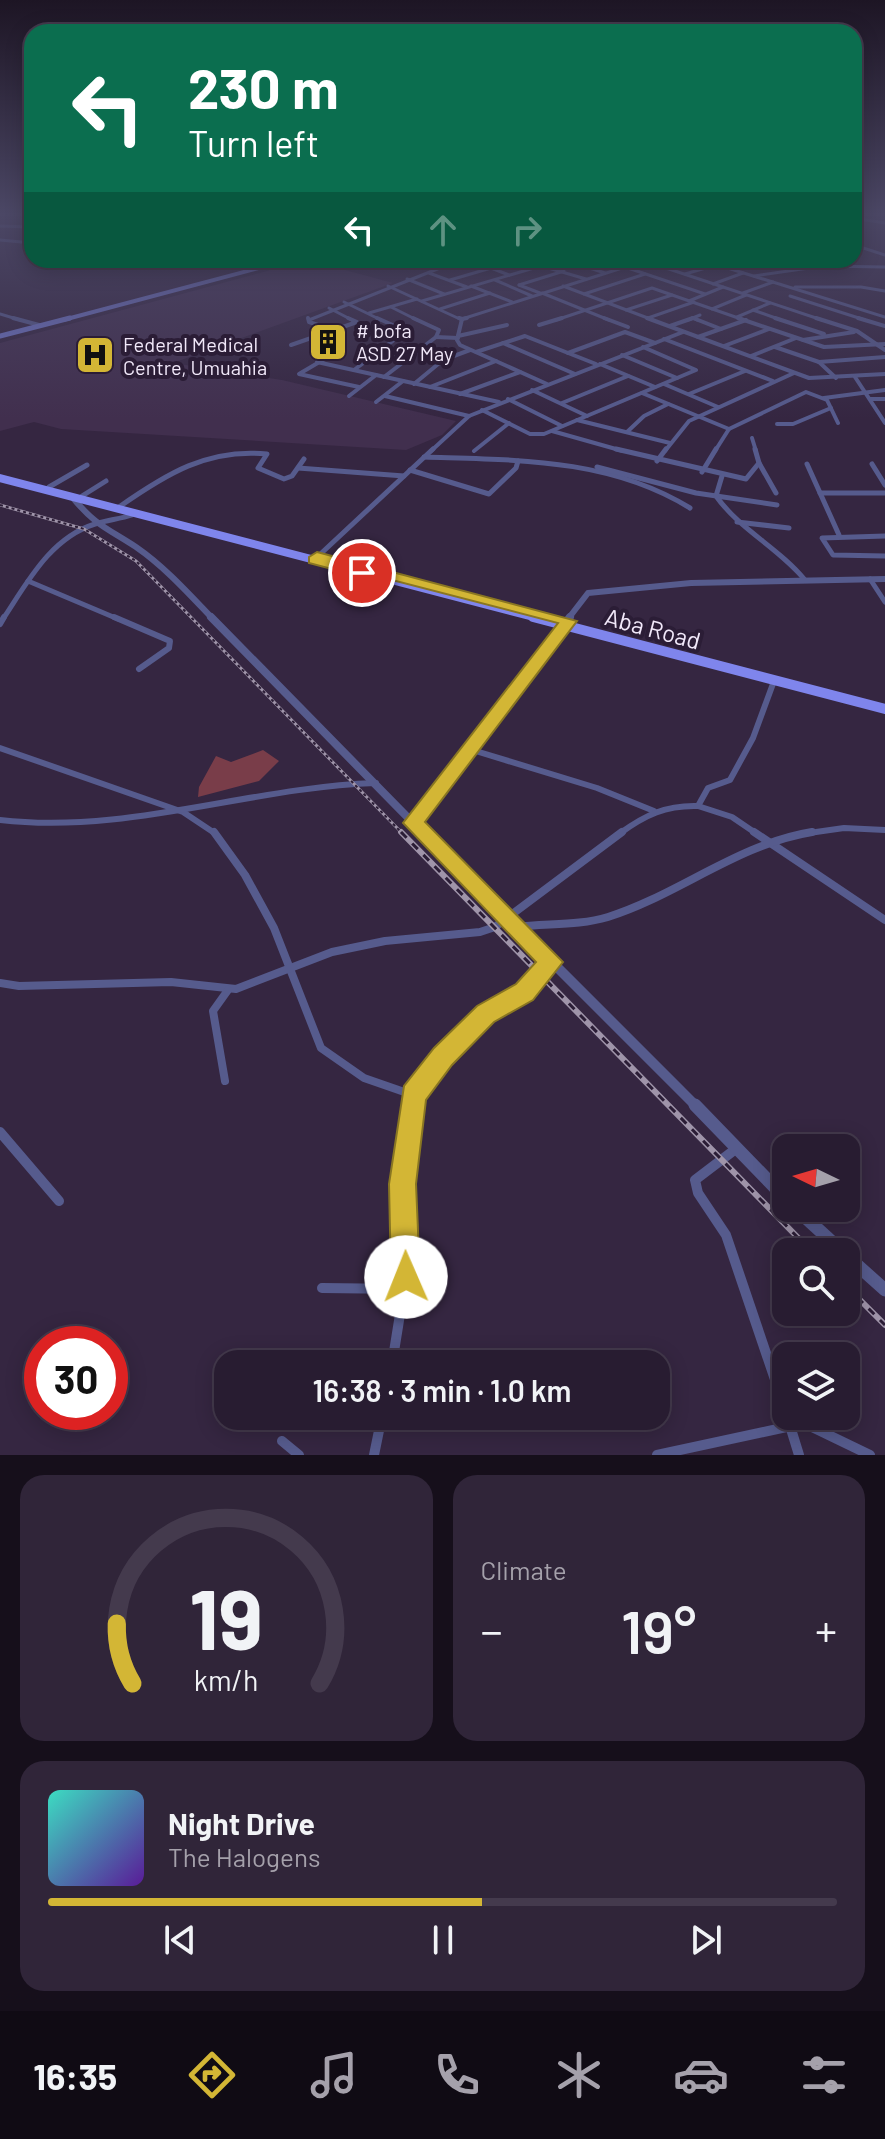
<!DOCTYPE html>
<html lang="en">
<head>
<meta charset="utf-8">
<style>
	:root { --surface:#281c31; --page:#302539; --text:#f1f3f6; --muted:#a5a1ab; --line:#443a4d; --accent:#d3b635 }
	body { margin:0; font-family:Barlow,sans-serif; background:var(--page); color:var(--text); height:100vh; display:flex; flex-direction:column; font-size:30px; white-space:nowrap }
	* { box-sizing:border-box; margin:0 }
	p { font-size:26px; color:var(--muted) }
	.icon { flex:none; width:44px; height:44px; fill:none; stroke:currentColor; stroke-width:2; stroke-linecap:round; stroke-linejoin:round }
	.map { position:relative; height:1455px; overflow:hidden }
	.sheet { display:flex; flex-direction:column; gap:20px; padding:20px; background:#160f1b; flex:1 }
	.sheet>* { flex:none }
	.hud { position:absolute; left:24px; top:24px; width:838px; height:244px; border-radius:24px; box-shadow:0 4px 20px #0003,0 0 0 2px var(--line); background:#0b6e4f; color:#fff; overflow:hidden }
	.needle { width:52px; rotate:275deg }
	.controls { position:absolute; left:772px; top:1134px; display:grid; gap:16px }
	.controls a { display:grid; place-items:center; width:88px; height:88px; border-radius:16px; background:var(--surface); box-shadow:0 4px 20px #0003,0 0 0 2px var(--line); font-size:40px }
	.speed { position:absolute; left:24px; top:1326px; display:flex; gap:16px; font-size:40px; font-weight:700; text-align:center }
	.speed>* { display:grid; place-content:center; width:104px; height:104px; border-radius:50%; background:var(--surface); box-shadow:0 4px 20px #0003,0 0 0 2px var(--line); line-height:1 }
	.speed .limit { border:12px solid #d22; background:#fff; color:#111 }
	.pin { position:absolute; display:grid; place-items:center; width:68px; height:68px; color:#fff; margin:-34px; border:4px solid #fff; border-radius:50%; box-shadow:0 2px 8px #0007 }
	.me { position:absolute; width:88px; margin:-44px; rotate:359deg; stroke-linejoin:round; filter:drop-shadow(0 0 6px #0008) }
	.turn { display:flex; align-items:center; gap:28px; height:168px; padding:0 32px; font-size:36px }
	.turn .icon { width:104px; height:104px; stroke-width:2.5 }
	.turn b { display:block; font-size:56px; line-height:68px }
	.lanes { display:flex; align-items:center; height:76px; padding:0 32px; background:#0003; justify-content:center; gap:40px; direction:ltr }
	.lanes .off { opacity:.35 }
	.big { font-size:60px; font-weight:600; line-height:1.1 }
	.sheet .widget { flex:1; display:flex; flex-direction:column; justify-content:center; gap:12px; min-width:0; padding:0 28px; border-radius:24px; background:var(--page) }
	.sheet .dial { align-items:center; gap:0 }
	.dial svg { height:208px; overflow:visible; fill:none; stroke:var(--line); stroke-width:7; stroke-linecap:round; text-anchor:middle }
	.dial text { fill:var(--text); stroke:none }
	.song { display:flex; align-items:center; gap:24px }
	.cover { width:96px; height:96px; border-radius:12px; background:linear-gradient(135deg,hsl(170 70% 55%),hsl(270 70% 35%)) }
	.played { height:8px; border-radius:4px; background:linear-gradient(90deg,var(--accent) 55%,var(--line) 55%) }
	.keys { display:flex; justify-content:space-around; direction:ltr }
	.heat { display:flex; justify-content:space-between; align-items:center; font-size:44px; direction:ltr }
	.sheet .tiles { flex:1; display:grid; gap:20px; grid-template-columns:1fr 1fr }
	.widget:last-child { grid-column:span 2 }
	.trip { position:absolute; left:214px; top:1350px; width:456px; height:80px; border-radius:24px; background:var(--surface); box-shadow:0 4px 20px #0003,0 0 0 2px var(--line); font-weight:600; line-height:80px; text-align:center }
	.tabs { display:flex; height:128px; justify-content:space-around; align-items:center; background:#100b14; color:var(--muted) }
	.tabs .icon { width:56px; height:56px }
	.tabs .current { color:var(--accent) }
	.tabs b { font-size:36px; color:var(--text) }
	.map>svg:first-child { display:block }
	.built { fill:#412f4e }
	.green { fill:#793d49 }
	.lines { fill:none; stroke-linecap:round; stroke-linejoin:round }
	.minor-far5 { stroke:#565b8d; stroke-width:3 }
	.minor-far4 { stroke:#565b8d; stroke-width:4 }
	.minor-far3 { stroke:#565b8d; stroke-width:5 }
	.minor-far2 { stroke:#565b8d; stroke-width:6 }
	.minor-far1 { stroke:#565b8d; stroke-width:8 }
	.minor { stroke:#565b8d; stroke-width:10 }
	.tertiary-far3 { stroke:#565b8d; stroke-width:6 }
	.tertiary-far2 { stroke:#565b8d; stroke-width:8 }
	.tertiary-far1 { stroke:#565b8d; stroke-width:10 }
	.tertiary { stroke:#565b8d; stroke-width:13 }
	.secondary-far1 { stroke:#6d73c3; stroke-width:4 }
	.secondary { stroke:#6d73c3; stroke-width:5 }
	.primary-far1 { stroke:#7f85ec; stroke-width:8 }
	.primary { stroke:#7f85ec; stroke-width:10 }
	.rail-far1-casing { stroke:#9f94a9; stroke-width:3 }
	.rail-casing { stroke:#9f94a9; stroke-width:6 }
	.rail-far1 { stroke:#2b1d36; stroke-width:2; stroke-dasharray:3; stroke-linecap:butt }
	.rail { stroke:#2b1d36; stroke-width:3; stroke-dasharray:8; stroke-linecap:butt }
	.route { fill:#d3b635; stroke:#897622; stroke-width:2 }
	.labels { text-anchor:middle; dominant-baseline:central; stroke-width:8; stroke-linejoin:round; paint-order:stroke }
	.far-poi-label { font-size:20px; fill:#f1e8f9; stroke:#2b1d36; text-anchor:start }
	.street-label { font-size:24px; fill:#f1e8f9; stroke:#2b1d36 }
</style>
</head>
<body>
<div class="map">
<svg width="885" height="1455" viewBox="0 0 885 1455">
	<rect width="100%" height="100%" fill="#352641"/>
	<path class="built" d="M308 260 393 283 173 363 282 380 456 421 442 435 406 450 61 429 34 422 0 431V343Z"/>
	<path class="green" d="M263 750 279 761 259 781 198 797 199 787 216 756 231 762Z"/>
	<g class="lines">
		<g class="minor-far5">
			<path d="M854 218 885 223"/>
			<path d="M0 226 32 227"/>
			<path d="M0 240 32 243"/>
			<path d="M854 245 885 255"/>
			<path d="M521 260 586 279"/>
			<path d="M565 260 605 273"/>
			<path d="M600 260 623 267"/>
			<path d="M642 260 822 320"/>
			<path d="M702 260 885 317"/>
			<path d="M660 266 680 260"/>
			<path d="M625 267 705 294"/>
			<path d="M429 273 467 287"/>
			<path d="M685 274 716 265"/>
			<path d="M754 276 823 266 885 267"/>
			<path d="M407 279 444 294"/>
			<path d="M450 280 491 268 509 275"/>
			<path d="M495 280 532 296"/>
			<path d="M713 284 743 273"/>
			<path d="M519 285 564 271"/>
			<path d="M519 285 540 293"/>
			<path d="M388 286 462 320"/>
			<path d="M471 286 512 302"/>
			<path d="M563 286 653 320"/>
			<path d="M795 287H861L885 291"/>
			<path d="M542 293 609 320"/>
			<path d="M743 293 773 282"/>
			<path d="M584 294 645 274"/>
			<path d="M790 296 865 320"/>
			<path d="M422 301 561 260"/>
			<path d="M689 301 723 287"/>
			<path d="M344 302 381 320"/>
			<path d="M391 307 417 320"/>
			<path d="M329 308 352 320"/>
			<path d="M440 309 490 293"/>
			<path d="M712 309 746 295"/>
			<path d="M626 310 672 295"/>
			<path d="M753 310 781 320"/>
			<path d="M369 313 417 299"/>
			<path d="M0 314 20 320"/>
			<path d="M737 317 770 303"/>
			<path d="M648 318 694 302"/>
			<path d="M693 318 697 320"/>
			<path d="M462 319 644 261"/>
			<path d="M309 320 460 260"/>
			<path d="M556 320 652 288 744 320"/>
			<path d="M688 320 700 315"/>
		</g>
		<g class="minor-far4">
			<path d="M13 318 39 325"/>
			<path d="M308 318 309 322 333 330"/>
			<path d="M459 318 462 319 457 340 460 345 547 384"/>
			<path d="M604 318 628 327"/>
			<path d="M647 318 809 378 885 374"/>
			<path d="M693 318 721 329"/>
			<path d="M738 318 824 347 885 344"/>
			<path d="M775 318 824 334"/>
			<path d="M816 318 857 331 885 350"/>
			<path d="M858 318 885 326"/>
			<path d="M462 319 467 318"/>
			<path d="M539 325 562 318"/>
			<path d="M670 326 693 318"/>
			<path d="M458 336 507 325"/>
			<path d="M436 337 458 338"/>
			<path d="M698 337 746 320"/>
			<path d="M664 339 773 381"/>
			<path d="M803 340 854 332"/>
			<path d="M503 343 575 374"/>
			<path d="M291 345 357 322 348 318"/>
			<path d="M724 346 769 329"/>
			<path d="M775 347 819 362 836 378"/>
			<path d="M476 352 525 336 596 364"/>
			<path d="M568 353 625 332 655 343"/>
			<path d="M333 354 299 374 359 387"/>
			<path d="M622 355 677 378"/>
			<path d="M751 356 796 338"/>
			<path d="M317 362 499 402"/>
			<path d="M819 362 885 357"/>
			<path d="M600 364 655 387"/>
			<path d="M354 370 406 331 377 318"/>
			<path d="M384 377 436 337 439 330 413 318"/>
			<path d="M855 377 885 423"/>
			<path d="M414 384 443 360 470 350"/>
			<path d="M664 384 718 407"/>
			<path d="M430 387 496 361"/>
			<path d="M532 390 587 416"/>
			<path d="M642 393 729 429"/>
			<path d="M460 394 520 372"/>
			<path d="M689 394 745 371"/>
			<path d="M349 396 376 375"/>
			<path d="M385 396 469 416"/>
			<path d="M824 398 885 390"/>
			<path d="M508 399 562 426"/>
			<path d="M870 399H885"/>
			<path d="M376 402 403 381"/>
			<path d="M562 403 628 376"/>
			<path d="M482 410 530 434H544L696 370 643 347"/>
			<path d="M577 420 670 443"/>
			<path d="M777 424H793L831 408"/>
			<path d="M552 431 623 451"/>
			<path d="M627 432 644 416 668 404"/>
			<path d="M752 438 756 451"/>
			<path d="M431 451 469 416 683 332"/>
			<path d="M474 451 509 423"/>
			<path d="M665 451 689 421 794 373"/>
			<path d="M715 451 729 429 806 392 827 400 838 423"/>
		</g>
		<g class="minor-far3">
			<path d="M616 449 746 479 759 463 755 449"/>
			<path d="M424 457C516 460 609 458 690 508"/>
			<path d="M657 461 666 449"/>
			<path d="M759 463 776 493"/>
			<path d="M807 464 839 535"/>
			<path d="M872 464 885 485"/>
			<path d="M597 467 696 493 777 505"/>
			<path d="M298 468 404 476"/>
			<path d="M410 470 489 494 516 468 518 461"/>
			<path d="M702 472 716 449"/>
			<path d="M722 476 716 496C740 530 779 548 805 580"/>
			<path d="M49 487 87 465"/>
			<path d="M820 493H885"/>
			<path d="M82 496 106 481"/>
			<path d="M119 507C166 474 208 448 267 454L258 468 284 479 292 476 304 459"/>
			<path d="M737 522 789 528"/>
			<path d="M885 536 822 538 833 555 885 556"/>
			<path d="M314 560 433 449"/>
			<path d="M870 579 885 602"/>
			<path d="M28 581 118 619"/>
			<path d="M3 619C27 583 50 538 95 524 107 520 120 519 132 515"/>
		</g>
		<g class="minor-far2">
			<path d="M114 617 170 641 169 648 139 669"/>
			<path d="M0 624 4 617"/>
			<path d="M0 748 183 812 216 834"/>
			<path d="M469 749 597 788 654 811"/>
			<path d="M698 806 732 817 757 834"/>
			<path d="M0 820C128 835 250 787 376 783"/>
			<path d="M619 834C645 815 666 805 698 806L708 788 730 780 753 738 774 681"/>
			<path d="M802 834 844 828 885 830"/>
		</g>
		<g class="minor-far1">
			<path d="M214 832 245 875 274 928 321 1048 364 1078 413 1095 412 1107"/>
			<path d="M754 832 885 920"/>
			<path d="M516 927C546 923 578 926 608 917 678 895 738 844 812 832"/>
			<path d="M0 983 19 986 171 982 236 989 332 952 385 941 480 932 495 927 622 832"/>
			<path d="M225 1081 213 1011 228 990"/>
			<path d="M413 1095 443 1057 485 1014 524 992 551 962"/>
		</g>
		<g class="minor">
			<path d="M0 1132 59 1201"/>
			<path d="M737 1148 695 1180 698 1193 726 1235 786 1412"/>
			<path d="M322 1288 404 1289"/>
			<path d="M392 1364 406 1277 402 1184 412 1105"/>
			<path d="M787 1416 799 1455"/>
			<path d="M282 1441 299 1455"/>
			<path d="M374 1455 382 1416"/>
			<path d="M657 1455 791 1426 812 1427 870 1455"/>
		</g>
		<g class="tertiary-far3">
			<path d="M73 498C96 526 107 528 136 547 165 567 189 594 213 619"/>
			<path d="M568 619 588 593 691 583 885 579"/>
		</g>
		<g class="tertiary-far2">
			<path d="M211 617 424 834"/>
			<path d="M413 823 570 617"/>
		</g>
		<path class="tertiary-far1" d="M422 832 697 1107"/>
		<g class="tertiary">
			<path d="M695 1105 786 1199"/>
			<path d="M795 1208 843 1252"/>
			<path d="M846 1255 885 1290"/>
		</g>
		<path class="secondary-far1" d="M63 320 289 260"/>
		<path class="secondary" d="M0 336 70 318"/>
		<path class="primary-far1" d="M0 478 541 619"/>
		<path class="primary" d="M533 617 885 709"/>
		<defs>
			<path id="rail-far1" d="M0 505 84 529 136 561 403 834"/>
			<g id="rail">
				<path d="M401 832 812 1252"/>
				<path d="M846 1286 885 1325"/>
			</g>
		</defs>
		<use href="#rail-far1" class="rail-far1-casing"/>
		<use href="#rail" class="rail-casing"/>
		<use href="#rail-far1" class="rail-far1"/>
		<use href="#rail" class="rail"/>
	</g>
	<linearGradient id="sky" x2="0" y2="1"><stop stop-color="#1d1524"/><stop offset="0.51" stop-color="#4b4765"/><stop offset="1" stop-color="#4b4765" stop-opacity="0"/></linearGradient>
	<rect width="885" height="419" fill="url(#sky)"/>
	<path class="route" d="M317 552 577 621 425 822 563 962 533 1000 494 1022 452 1065 426 1100 416 1184 420 1277 416 1288 406 1292 395 1288 391 1277 389 1184 404 1086 434 1048 477 1006 516 984 536 962 403 823 558 623 369 574 362 577 309 563V557Z"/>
	<defs>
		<symbol id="building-square" viewBox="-11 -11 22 22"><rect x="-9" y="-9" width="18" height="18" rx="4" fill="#d3b635" stroke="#2b1d36"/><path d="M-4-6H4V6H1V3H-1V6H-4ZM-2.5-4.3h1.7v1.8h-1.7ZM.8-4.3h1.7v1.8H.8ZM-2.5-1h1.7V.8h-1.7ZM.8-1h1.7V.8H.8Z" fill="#111"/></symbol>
		<symbol id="hospital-square" viewBox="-11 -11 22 22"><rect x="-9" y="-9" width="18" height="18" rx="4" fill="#d3b635" stroke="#2b1d36"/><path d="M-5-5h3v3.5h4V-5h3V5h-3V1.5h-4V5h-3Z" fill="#111"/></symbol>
	</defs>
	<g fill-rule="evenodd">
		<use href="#building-square" x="306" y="320" width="44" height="44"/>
		<use href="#hospital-square" x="73" y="333" width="44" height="44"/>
	</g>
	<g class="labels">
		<g class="far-poi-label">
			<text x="356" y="330"># bofa<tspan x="356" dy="23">ASD 27 May</tspan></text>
			<text x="123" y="344">Federal Medical<tspan x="123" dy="23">Centre, Umuahia</tspan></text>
		</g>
		<g class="street-label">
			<text transform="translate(653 628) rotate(15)">Aba Road</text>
		</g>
	</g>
</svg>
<div class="controls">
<a><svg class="needle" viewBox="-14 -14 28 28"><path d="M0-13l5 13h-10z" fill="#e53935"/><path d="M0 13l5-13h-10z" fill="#a5a1ab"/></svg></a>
<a><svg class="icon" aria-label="search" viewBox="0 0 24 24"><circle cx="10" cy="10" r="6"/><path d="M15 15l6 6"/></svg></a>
<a><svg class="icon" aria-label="layers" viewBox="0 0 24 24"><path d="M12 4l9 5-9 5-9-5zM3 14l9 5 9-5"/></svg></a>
</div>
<div class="speed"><div class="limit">30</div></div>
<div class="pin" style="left:362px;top:573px;background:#d93025"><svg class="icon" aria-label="arrive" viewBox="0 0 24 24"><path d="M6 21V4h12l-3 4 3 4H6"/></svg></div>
<svg class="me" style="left:406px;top:1277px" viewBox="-20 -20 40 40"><circle r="19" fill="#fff"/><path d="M0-13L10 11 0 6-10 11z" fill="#d3b635"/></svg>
<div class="trip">16:38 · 3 min · 1.0 km</div>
<div class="hud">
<div class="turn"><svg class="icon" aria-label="left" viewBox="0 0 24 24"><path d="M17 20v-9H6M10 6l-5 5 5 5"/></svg><div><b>230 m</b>Turn left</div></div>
<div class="lanes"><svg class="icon" aria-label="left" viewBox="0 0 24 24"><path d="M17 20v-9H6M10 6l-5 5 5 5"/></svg><svg class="icon off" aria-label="ahead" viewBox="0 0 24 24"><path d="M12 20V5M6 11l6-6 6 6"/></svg><svg class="icon off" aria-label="right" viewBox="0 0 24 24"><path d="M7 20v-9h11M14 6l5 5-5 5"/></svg></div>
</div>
</div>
<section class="sheet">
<div class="tiles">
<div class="widget dial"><svg viewBox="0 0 100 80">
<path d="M14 69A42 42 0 1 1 86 69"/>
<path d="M14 69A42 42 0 0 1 8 46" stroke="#d3b635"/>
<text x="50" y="56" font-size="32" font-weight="700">19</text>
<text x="50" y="72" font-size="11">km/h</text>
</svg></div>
<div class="widget"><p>Climate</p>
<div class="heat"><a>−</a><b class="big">19°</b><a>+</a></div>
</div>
<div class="widget">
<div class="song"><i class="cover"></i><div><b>Night Drive</b><p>The Halogens</p></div></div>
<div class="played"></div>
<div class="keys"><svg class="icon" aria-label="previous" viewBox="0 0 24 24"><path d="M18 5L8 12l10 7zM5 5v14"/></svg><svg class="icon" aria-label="pause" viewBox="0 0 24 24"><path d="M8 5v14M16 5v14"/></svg><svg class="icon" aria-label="next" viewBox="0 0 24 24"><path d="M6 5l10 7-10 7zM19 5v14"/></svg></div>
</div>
</div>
</section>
<nav class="tabs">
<b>16:35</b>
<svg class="icon current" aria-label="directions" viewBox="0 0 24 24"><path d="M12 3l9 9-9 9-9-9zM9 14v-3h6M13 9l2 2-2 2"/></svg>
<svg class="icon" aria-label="music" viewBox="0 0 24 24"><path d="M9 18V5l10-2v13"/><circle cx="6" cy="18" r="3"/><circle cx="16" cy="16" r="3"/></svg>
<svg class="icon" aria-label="phone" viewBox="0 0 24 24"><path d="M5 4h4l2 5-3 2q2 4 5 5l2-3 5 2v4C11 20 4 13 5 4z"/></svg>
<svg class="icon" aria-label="climate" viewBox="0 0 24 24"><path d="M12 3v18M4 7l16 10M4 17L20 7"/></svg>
<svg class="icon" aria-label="car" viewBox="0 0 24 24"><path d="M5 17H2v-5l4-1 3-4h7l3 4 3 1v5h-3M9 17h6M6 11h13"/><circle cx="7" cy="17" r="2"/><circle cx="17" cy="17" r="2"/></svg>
<svg class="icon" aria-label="filters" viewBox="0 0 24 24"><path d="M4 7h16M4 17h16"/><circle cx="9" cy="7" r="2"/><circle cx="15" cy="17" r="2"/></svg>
</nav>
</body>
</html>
